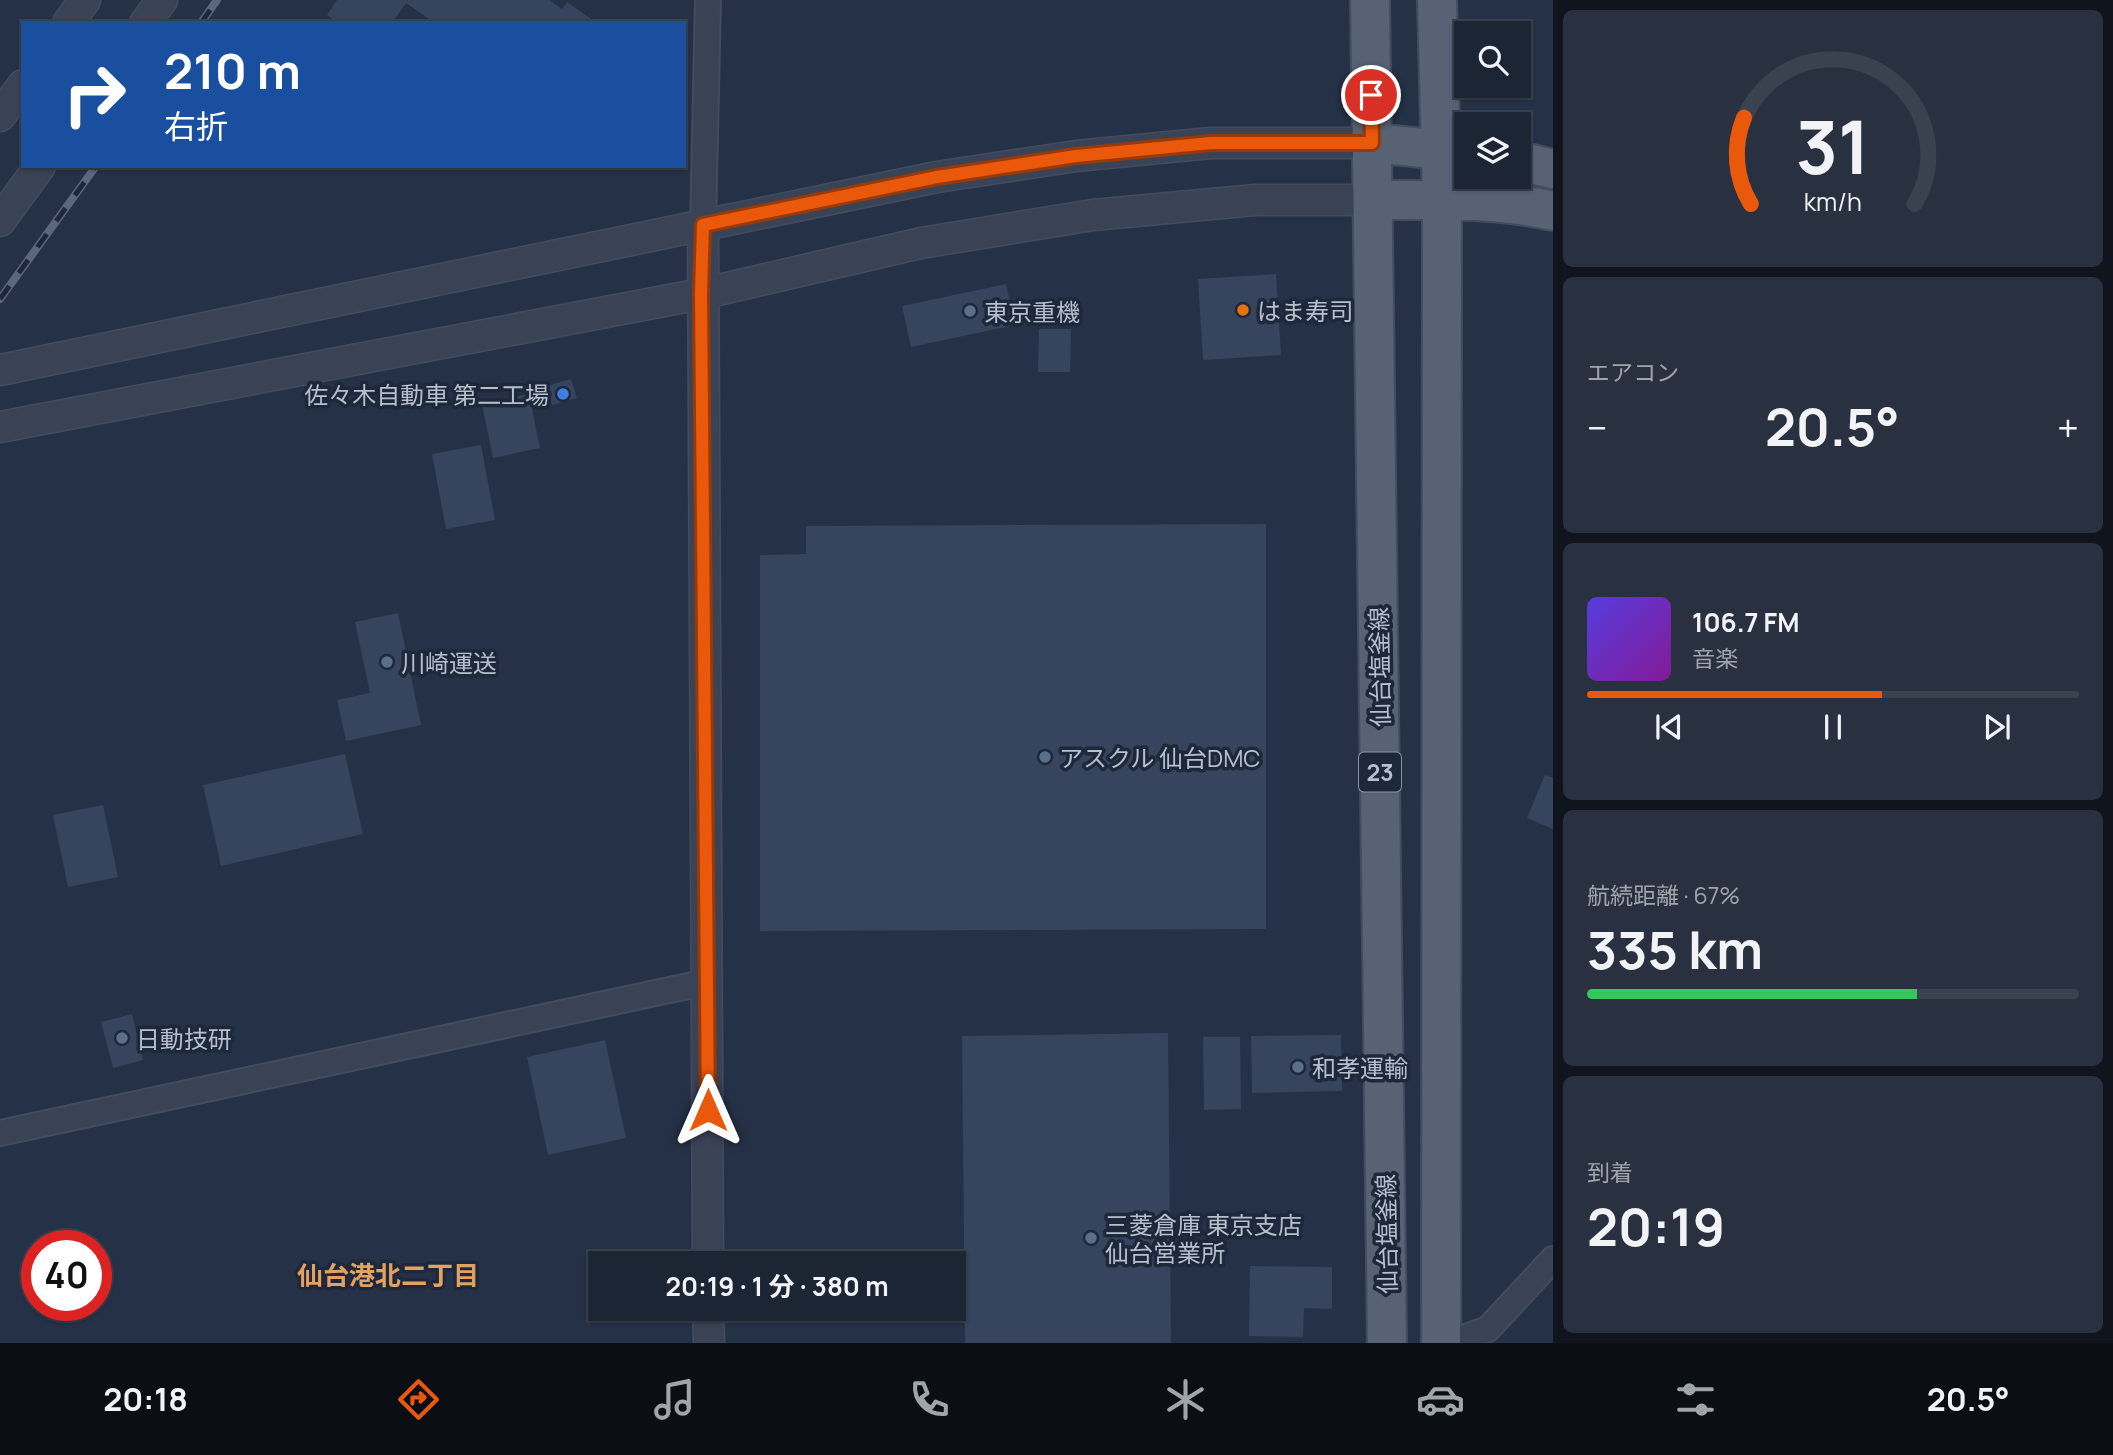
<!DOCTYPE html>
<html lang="ja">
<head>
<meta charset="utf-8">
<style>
	:root { --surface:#1c2534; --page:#293140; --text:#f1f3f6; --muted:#a0a5ac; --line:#3a424f; --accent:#ea580c }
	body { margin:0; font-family:Manrope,"Noto Sans JP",sans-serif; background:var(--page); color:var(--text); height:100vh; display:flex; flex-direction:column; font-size:26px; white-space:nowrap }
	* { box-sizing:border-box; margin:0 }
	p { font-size:23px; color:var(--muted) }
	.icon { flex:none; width:38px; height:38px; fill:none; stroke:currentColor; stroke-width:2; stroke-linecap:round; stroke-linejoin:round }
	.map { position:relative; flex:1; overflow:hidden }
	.details { display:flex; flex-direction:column; gap:10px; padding:10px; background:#0f141d; width:560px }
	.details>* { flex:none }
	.guide { position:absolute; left:21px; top:21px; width:665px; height:147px; border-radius:0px; box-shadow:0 2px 5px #0004,0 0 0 2px var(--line); background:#1a4fa0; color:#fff; overflow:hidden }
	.buttons { position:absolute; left:1454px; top:21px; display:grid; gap:14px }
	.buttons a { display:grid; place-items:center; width:77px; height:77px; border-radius:0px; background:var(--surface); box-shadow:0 2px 5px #0004,0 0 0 2px var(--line); font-size:35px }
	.speed { position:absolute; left:21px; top:1230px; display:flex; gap:14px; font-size:35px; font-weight:700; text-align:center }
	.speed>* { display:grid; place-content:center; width:91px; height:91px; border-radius:50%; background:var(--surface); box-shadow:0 2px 5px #0004,0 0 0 2px var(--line); line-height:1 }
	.speed .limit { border:10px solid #d22; background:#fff; color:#111 }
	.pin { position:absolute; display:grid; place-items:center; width:60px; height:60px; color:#fff; margin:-30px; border:4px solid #fff; border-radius:50%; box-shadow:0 2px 7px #0007 }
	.me { position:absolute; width:77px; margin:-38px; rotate:0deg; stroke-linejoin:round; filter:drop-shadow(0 0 5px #0008) }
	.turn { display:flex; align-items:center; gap:24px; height:147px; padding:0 28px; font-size:32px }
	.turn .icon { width:91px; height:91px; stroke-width:2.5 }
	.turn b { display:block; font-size:49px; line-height:60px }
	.big { font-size:52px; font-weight:700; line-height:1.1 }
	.details .tile { flex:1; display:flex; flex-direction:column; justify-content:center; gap:10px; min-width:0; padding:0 24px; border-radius:10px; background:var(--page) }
	.details .dial { align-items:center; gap:0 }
	.dial svg { height:182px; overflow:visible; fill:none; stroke:var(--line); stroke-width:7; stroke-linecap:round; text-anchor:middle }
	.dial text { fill:var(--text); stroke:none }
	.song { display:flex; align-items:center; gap:21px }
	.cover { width:84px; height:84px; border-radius:10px; background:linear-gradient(135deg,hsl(250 70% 55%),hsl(290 70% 35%)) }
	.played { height:7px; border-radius:4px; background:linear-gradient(90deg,var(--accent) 60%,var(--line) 60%) }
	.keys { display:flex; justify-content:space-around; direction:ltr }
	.heat { display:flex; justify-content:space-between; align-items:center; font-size:38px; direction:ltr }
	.charge { height:10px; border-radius:5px; background:linear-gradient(90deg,#34c759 67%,var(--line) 0) }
	.trip { position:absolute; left:588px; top:1251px; width:378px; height:70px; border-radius:0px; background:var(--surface); box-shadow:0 2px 5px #0004,0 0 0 2px var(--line); font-weight:700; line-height:70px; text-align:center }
	.tab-bar { display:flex; height:112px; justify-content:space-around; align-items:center; background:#0b0f15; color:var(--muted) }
	.tab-bar .icon { width:49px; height:49px }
	.tab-bar .active { color:var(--accent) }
	.tab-bar b { font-size:32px; color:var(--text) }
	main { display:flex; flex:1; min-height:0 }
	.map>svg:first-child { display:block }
	.building { fill:#36445d }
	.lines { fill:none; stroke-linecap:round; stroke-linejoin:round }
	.minor-casing { stroke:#434c5f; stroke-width:28 }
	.tertiary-casing { stroke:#434c5f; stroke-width:33 }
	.primary-casing { stroke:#434c5f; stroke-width:42 }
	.minor { stroke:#3a4355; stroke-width:24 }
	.tertiary { stroke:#3a4355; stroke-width:30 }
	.primary { stroke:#586275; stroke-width:38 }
	.rail-casing { stroke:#5b677d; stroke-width:8 }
	.rail { stroke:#1e283b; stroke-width:5; stroke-dasharray:16; stroke-linecap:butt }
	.route-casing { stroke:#983908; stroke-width:18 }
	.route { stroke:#ea580c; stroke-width:12 }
	.food-dot { fill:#e8710a; stroke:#1e283b; stroke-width:2.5 }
	.service-dot { fill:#5c6f8a; stroke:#1e283b; stroke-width:2.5 }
	.shop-dot { fill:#3f7fe0; stroke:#1e283b; stroke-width:2.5 }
	.labels { text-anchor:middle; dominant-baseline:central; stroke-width:7; stroke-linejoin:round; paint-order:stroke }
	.shield { fill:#1e283b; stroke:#8992a3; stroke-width:2 }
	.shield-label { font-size:23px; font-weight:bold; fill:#b7bfcf }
	.poi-label { font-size:24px; fill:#b7bfcf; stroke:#1e283b; text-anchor:start }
	.street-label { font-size:24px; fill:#b7bfcf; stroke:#1e283b }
	.neighbourhood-label { font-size:26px; font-weight:bold; fill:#e1a160; stroke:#1e283b }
</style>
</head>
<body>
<main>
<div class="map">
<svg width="1553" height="1343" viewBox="0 0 1553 1343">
	<rect width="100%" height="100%" fill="#253146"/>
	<g class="building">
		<path d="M337 0H549L562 9 567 2 594 21 435 23 406 3 392 23H338L327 15Z"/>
		<path d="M1276 274 1281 355 1203 360 1198 279Z"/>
		<path d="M1006 284 1015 325 911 347 902 306Z"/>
		<path d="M1039 329H1071L1070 372H1038Z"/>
		<path d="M571 379 577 398 552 405 547 386Z"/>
		<path d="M529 394 540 448 493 458 482 404Z"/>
		<path d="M481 445 495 520 446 529 432 454Z"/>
		<path d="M1266 524V929L760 931V555L806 554V526Z"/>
		<path d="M398 613 421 725 346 741 337 700 370 693 355 622Z"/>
		<path d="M345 754 363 834 221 866 203 785Z"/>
		<path d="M1545 775 1553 778V829L1527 818Z"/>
		<path d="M103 805 118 877 68 887 53 815Z"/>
		<path d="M132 1014 143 1060 113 1068 101 1022Z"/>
		<path d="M1168 1033 1171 1343H965L962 1036Z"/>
		<path d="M1341 1035 1342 1091 1252 1093 1251 1036Z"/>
		<path d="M1203 1037H1240L1241 1109 1204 1110Z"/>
		<path d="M605 1040 626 1138 548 1155 527 1057Z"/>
		<path d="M1250 1266 1332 1267V1309L1304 1308 1303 1337 1249 1336Z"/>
	</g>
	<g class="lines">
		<defs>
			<g id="minor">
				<path d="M703 225 708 0"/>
				<path d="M0 1133 707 982"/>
				<path d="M1450 1343 1488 1329 1553 1259"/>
			</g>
			<g id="tertiary">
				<path d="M68 23 85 0"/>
				<path d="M145 23 162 0"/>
				<path d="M0 116 23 85"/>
				<path d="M0 221 40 166"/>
				<path d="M703 225 708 1264"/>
				<path d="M0 370 937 177 1076 156 1211 143H1372"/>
				<path d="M0 427 701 294 921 243 1093 215 1255 200H1373"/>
				<path d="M708 1309 709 1343"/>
			</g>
			<g id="primary">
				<path d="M1370 0 1387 1343"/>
				<path d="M1437 0 1442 200 1441 1343"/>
				<path d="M1372 143 1464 152"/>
				<path d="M1519 161 1553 169"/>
				<path d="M1373 200C1433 200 1494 198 1553 211"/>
			</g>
		</defs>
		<use href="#minor" class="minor-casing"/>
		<use href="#tertiary" class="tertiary-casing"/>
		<use href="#primary" class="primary-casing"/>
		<use href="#minor" class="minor"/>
		<use href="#tertiary" class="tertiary"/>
		<use href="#primary" class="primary"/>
		<defs>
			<g id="rail">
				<path d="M201 23 217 0"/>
				<path d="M0 299 96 166"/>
			</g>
		</defs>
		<use href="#rail" class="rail-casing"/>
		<use href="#rail" class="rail"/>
	</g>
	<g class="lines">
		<defs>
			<path id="route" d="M708 1110 701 294 703 225 937 177 1076 156 1211 143H1372L1371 95"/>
		</defs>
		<use href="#route" class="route-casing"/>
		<use href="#route" class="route"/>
	</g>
	<circle class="food-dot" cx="1243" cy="310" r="7"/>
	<g class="service-dot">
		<circle cx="970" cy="311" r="7"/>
		<circle cx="387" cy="662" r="7"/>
		<circle cx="1045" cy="757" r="7"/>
		<circle cx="122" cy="1038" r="7"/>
		<circle cx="1298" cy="1067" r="7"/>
		<circle cx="1091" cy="1238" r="7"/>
	</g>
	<circle class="shop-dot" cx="563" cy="394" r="7"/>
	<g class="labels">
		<rect class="shield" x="1359" y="752.5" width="42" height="39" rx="5"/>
		<g class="shield-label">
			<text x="1380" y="772">23</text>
		</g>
		<g class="poi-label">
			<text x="1257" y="310">はま寿司</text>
			<text x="984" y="311">東京重機</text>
			<text x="549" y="394" text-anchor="end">佐々木自動車 第二工場</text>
			<text x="401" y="662">川崎運送</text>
			<text x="1059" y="757">アスクル 仙台DMC</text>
			<text x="136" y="1038">日動技研</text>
			<text x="1312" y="1067">和孝運輸</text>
			<text x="1105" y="1224">三菱倉庫 東京支店<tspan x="1105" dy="28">仙台営業所</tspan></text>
		</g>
		<g class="street-label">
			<text transform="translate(1379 667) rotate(-91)">仙台塩釜線</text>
			<text transform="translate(1386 1234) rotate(-91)">仙台塩釜線</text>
		</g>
		<g class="neighbourhood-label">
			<text x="388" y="1275">仙台港北二丁目</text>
		</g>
	</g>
</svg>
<div class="buttons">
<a><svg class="icon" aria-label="search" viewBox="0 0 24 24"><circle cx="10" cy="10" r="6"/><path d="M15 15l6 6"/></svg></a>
<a><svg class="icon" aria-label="layers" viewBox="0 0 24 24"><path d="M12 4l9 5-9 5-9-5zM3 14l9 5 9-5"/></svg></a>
</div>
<div class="speed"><div class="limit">40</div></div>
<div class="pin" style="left:1371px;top:95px;background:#d93025"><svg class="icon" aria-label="arrive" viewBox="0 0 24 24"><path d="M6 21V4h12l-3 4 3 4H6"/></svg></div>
<svg class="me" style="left:708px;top:1110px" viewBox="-20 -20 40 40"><path d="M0-17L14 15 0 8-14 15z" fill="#ea580c" stroke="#fff" stroke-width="4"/></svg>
<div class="trip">20:19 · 1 分 · 380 m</div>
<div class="guide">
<div class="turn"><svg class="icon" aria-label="right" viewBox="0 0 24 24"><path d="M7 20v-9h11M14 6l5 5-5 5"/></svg><div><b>210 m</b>右折</div></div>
</div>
</div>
<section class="details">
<div class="tile dial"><svg viewBox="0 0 100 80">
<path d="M14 69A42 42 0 1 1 86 69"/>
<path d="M14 69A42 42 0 0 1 11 31" stroke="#ea580c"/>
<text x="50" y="56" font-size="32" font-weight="700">31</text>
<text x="50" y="72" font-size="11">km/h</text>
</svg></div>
<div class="tile"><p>エアコン</p>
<div class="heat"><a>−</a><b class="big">20.5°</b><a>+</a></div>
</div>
<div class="tile">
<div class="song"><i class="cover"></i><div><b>106.7 FM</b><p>音楽</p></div></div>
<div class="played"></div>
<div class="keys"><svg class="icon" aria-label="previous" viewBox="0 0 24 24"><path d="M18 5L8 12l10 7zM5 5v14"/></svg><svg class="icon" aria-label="pause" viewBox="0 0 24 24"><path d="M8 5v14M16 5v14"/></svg><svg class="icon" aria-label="next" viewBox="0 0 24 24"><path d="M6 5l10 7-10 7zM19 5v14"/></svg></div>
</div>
<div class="tile"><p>航続距離 · 67%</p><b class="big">335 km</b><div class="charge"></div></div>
<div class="tile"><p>到着</p><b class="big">20:19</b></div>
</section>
</main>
<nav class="tab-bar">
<b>20:18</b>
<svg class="icon active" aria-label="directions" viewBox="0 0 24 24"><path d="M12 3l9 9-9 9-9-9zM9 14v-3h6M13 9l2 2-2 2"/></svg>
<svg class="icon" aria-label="music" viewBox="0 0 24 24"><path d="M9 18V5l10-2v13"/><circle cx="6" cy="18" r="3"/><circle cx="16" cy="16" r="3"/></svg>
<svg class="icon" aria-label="phone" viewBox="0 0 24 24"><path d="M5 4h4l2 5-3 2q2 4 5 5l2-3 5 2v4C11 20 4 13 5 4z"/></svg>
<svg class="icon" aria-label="climate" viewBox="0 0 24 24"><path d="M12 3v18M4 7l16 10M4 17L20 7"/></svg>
<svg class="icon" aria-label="car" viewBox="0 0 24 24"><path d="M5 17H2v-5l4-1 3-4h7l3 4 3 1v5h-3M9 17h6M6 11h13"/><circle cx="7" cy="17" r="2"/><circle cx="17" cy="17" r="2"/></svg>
<svg class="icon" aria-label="filters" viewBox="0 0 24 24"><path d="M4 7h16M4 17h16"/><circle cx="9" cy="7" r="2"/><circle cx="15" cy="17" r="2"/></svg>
<b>20.5°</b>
</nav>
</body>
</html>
